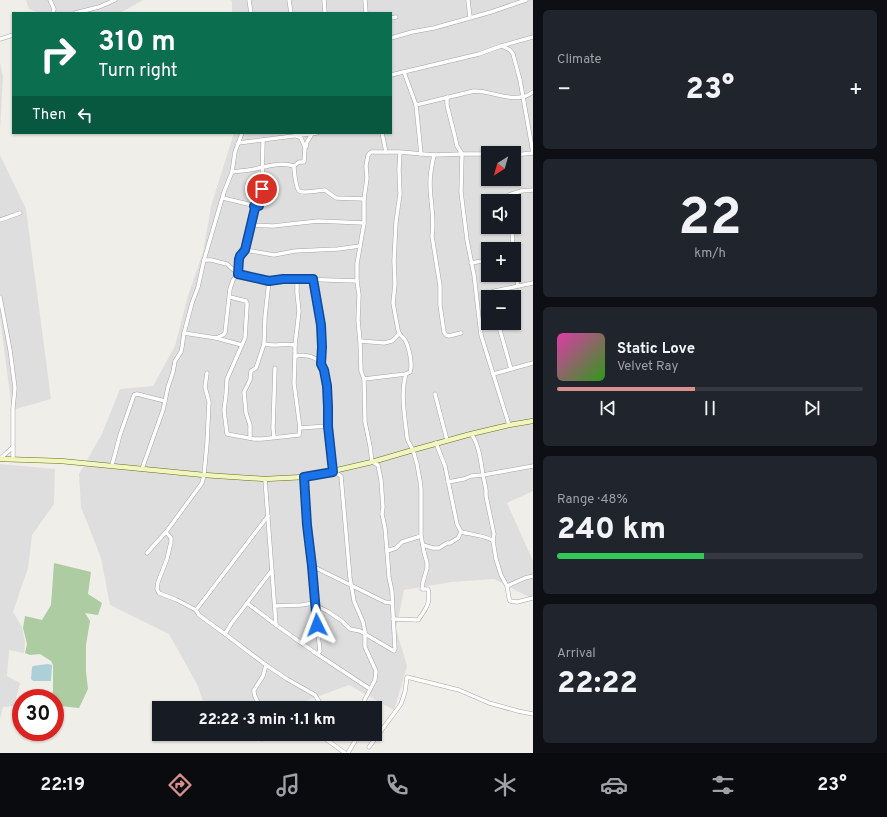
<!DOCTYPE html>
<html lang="en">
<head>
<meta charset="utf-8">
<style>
	:root { --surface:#171b24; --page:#20242c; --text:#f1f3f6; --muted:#9ea1a6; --line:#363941; --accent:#db8f8f }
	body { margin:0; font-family:Overpass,sans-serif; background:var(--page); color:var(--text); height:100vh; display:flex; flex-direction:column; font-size:15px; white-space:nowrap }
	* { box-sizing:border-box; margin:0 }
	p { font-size:13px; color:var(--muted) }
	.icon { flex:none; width:22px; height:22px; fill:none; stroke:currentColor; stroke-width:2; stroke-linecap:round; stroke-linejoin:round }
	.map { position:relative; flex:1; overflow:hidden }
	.side { display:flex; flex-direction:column; gap:10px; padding:10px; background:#0d0f14; width:354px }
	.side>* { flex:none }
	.hud { position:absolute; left:12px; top:12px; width:380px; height:122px; border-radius:0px; box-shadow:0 1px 3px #0004; background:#0b6e4f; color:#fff; overflow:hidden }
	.needle { width:26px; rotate:217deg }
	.fabs { position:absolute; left:481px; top:146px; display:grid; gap:8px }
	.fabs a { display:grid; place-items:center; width:40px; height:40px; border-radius:0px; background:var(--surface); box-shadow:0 1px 3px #0004; font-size:20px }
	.speed { position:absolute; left:12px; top:689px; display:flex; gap:8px; font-size:20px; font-weight:700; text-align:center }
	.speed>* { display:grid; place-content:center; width:52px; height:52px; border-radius:50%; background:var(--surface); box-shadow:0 1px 3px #0004; line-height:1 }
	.speed .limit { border:6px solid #d22; background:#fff; color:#111 }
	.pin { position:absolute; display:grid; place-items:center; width:34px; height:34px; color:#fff; margin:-17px; border:2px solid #fff; border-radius:50%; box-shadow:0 1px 4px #0007 }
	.me { position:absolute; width:44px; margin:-22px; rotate:357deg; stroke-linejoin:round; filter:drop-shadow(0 0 3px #0008) }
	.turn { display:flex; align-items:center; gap:14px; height:84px; padding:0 20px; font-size:18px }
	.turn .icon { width:52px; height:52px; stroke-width:2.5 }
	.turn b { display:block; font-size:28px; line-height:34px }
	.then { display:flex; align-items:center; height:38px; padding:0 20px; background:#0003; gap:8px; font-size:15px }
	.big { font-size:30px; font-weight:800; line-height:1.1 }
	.side .card { flex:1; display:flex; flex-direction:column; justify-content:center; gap:6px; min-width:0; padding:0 14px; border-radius:6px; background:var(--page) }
	.side .dial { align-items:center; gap:0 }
	.dial b { font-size:52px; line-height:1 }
	.song { display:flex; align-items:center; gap:12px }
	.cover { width:48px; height:48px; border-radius:6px; background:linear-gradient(135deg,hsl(320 70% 55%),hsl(110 70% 35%)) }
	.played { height:4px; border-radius:2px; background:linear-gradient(90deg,var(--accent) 45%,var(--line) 45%) }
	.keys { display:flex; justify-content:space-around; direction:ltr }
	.heat { display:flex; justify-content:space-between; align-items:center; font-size:22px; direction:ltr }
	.charge { height:6px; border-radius:3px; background:linear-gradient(90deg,#34c759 48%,var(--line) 0) }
	.trip { position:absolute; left:152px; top:701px; width:230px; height:40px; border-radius:0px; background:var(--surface); box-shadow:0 1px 3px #0004; font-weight:800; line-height:40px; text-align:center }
	.tab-bar { display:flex; height:64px; justify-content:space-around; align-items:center; background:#090b0e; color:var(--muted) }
	.tab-bar .icon { width:28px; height:28px }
	.tab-bar .selected { color:var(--accent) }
	.tab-bar b { font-size:18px; color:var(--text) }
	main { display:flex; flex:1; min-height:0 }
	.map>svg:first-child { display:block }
	.residential { fill:#dfdede; fill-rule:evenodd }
	.forest { fill:#adcca1 }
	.water { fill:#adcfda }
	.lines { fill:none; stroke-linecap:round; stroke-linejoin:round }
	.street-casing { stroke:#a5a5a5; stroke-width:4.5 }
	.secondary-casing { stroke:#65710f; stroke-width:5.5 }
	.street { stroke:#fff; stroke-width:3.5 }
	.secondary { stroke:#f1f5c2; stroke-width:4.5 }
	.route-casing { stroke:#114b97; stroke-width:10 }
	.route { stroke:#1a73e8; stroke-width:7 }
</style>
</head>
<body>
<main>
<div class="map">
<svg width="533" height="753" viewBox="0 0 533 753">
	<rect width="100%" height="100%" fill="#f0eee8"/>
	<g class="residential">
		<path d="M26 0H143L120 13H40L29 9Z"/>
		<path d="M231 0H533V491L507 503 533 561V599L494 579 452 582 404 590 396 629 407 666 394 710 349 685 303 702 292 708H205L198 686 169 634 110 605 101 558 81 507 79 474 102 434 120 389 153 386 175 346 188 296 203 252 211 206 234 133H391V13H232V2ZM488 153H514V179H488ZM488 201H514V227H488ZM488 249H514V275H488ZM488 297H514V323H488Z"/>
		<path d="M0 63 3 76 0 131Z"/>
		<path d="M0 155 26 209 51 399 12 410 0 317Z"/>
		<path d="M0 464 55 469 54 504 32 535 28 568 13 612 22 627 25 643 24 653 9 650 7 676 20 683 14 706 3 707 0 719Z"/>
	</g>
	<path class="forest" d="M54 563 91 572 88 594 102 603 98 615 85 613 90 621 86 645V672L88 689 79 708 59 706 55 701V698H52L53 689V665L51 661 40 654 30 655 25 653 27 644 23 628 25 616 42 620 51 605Z"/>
	<path class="water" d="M48 664 52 665 51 681H33L31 679 32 667 33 666 40 665Z"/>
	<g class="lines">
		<defs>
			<g id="street">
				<path d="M50 0 54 9 53 13"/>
				<path d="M249 0 251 13"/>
				<path d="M289 0 291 13"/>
				<path d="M324 0 325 13"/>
				<path d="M365 0 366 13"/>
				<path d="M468 0 470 17"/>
				<path d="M75 13 99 7 115 0"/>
				<path d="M391 18 396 17"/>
				<path d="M391 38 412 32 434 28 491 12 526 0"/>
				<path d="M0 39 13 35"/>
				<path d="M502 46 510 50 513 54 520 80 533 153"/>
				<path d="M404 72 416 105 421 154"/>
				<path d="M391 75 479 54 501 46 533 37"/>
				<path d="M447 97V105L455 137 457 146 462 154 461 192 467 240 474 275 481 335 509 425"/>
				<path d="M416 105 474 91C491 91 505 100 522 97 525 97 530 94 533 92"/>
				<path d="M382 133 386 152"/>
				<path d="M238 143 317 133"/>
				<path d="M306 147 307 142 312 134"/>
				<path d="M400 152 399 170 400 194 396 222 394 261 395 284 393 303 398 330C399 335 402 336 405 340 409 347 413 365 410 372L406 374C400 394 405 417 407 437L408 441 413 450 417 464 420 481 421 489V536L402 542 396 548 387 551 385 528 382 514 383 507 381 480 378 465 372 462 370 446 365 422 364 379 361 371 360 341 358 320 359 295 357 281V264L364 223V199L367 178 366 166 368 155 371 152H400L434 155 462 154H488"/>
				<path d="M434 155C432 164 430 174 430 183 430 201 435 219 432 236L440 286V305L444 332 446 335 449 336 461 333"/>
				<path d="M514 155 533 153"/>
				<path d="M294 166 299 162H304L305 148 301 138 296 136V133"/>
				<path d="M232 172C238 171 243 171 249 170 263 168 279 161 294 166 294 171 296 188 299 191 303 194 319 190 325 190L336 198 364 199"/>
				<path d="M510 201 509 195 521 191 533 190"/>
				<path d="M254 206H259L262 189 263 140"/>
				<path d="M0 220 20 213"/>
				<path d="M251 225 273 226 318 221 364 223"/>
				<path d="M512 227 513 249"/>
				<path d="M245 250 274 255 295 251 338 249 360 246"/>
				<path d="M204 260H211L227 264 238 274 269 281 283 279H297L357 281"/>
				<path d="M471 263 488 260"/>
				<path d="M514 265 518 286"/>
				<path d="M297 279V293L299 311 295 345V356L294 383 300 428"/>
				<path d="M313 279C318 308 323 335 321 364"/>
				<path d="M0 297 10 350 15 388 13 408V459"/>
				<path d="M230 297 246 301 247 303V306L245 338 227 379 226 395 224 410 227 434 254 439H262L299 435 300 428 328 426"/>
				<path d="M492 297 491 294 492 292 495 291 533 283"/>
				<path d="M498 323 511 369"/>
				<path d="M184 333 216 338 242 345"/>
				<path d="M216 338 223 335 225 333 230 289 233 280 238 274 239 259 240 256 245 250 255 208 252 205 223 198"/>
				<path d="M360 341 384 343 392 341 399 334"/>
				<path d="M264 344C275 347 284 343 295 345"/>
				<path d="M295 356C300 355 303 355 308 356 313 357 318 359 321 363 330 376 327 409 328 425 328 440 331 456 333 471L341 476 350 578 354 601 363 622 365 632V647L376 671 375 680 365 699 363 708"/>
				<path d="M207 373 205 387 209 402 207 443 204 475 202 483 166 532 171 538V542L167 559 158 582 157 589 159 593 177 600 196 610 199 615 225 634 266 665 287 679 315 695 323 708"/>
				<path d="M493 374 533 363"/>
				<path d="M364 379 406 374"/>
				<path d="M435 394 447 440"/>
				<path d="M274 437 273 428 275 368"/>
				<path d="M250 438V425L246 413 244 392 250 380 251 371 256 368 264 344 265 317 269 281"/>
				<path d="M0 459 13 447"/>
				<path d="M112 465 120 435 134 395 137 394 165 401"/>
				<path d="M533 466 483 475 486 490V496L494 534 493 541 496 559 501 575 507 586 509 598 510 601 517 602 533 598"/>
				<path d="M142 469 163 410 168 387 173 372 175 361 181 352 182 347 184 333 192 303 198 287 204 260 224 192 232 172 235 152 242 133"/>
				<path d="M304 477 307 525 312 566 385 602 392 603"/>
				<path d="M265 479 276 625 317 654 320 651 317 625 312 566"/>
				<path d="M448 482 464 479 471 476 483 475C481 463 479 443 471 434"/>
				<path d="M461 532C469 534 488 536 493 541"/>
				<path d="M423 545 433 548H439L447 543H450L458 538 461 532 457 524 445 466 436 443"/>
				<path d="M147 553 166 532"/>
				<path d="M272 570 247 603 276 625"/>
				<path d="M507 586 525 578 533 576"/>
				<path d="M275 606 301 605 314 603 316 606 327 611 342 621 350 629 360 631 394 651 395 649 393 614 392 592 389 577 387 551"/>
				<path d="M196 610 268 516"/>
				<path d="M393 619 418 620C426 609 431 603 428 589H422L423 582 427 568V563L424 552 421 536"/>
				<path d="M225 634 231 624 247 603"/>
				<path d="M317 654 370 689"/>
				<path d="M260 708C259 701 253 697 254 690L263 676 266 665"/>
				<path d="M261 734 262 739"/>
				<path d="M329 734 327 737V740L345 753"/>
				<path d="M369 747 401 704 405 692 407 677 459 690 489 703 518 711 533 714"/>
				<path d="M348 753 355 741 357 734"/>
			</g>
			<path id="secondary" d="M0 459 61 461 204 475 265 479 304 477 333 471 372 462 413 450 471 434 509 425 533 421"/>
		</defs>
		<use href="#street" class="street-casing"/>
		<use href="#secondary" class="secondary-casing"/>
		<use href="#street" class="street"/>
		<use href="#secondary" class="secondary"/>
	</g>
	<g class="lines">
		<defs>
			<path id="route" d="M262 189 259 206H254L255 208 245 250 240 256 239 259 238 274 269 281 283 279H313L321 325 322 347 321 364 324 370 327 386 328 407V426L333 472 304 477 307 525 312 566 317 625"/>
		</defs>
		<use href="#route" class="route-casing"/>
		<use href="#route" class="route"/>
	</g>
</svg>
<div class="fabs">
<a><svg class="needle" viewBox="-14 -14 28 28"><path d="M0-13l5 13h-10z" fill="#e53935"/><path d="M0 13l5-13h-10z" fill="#9ea1a6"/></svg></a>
<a><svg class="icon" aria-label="sound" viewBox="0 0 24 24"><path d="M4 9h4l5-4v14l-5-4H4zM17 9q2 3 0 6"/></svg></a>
<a>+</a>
<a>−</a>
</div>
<div class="speed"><div class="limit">30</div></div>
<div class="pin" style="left:262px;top:189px;background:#d93025"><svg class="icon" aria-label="arrive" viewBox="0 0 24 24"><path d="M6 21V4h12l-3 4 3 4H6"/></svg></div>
<svg class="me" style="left:317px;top:625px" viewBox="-20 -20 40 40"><path d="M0-17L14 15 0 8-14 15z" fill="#1a73e8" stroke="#fff" stroke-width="4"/></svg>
<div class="trip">22:22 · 3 min · 1.1 km</div>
<div class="hud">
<div class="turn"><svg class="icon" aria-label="right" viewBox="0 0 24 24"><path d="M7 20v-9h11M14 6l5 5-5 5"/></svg><div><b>310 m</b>Turn right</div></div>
<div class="then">Then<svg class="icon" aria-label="left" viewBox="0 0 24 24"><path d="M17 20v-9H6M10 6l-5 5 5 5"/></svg></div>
</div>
</div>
<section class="side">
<div class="card"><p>Climate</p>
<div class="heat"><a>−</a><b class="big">23°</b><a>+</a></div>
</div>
<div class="card dial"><b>22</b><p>km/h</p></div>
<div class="card">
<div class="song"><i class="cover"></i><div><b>Static Love</b><p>Velvet Ray</p></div></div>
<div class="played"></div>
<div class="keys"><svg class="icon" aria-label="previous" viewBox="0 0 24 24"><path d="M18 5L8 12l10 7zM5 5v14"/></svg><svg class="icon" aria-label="pause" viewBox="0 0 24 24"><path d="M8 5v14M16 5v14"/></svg><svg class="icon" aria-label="next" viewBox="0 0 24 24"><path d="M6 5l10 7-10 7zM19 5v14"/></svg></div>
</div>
<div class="card"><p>Range · 48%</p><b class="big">240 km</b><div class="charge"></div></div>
<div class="card"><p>Arrival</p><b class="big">22:22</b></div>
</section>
</main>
<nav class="tab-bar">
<b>22:19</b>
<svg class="icon selected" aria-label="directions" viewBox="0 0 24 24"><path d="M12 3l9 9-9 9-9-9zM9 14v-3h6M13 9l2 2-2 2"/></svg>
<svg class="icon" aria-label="music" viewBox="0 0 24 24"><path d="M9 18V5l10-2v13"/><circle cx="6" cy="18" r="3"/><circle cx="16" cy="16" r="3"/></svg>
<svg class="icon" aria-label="phone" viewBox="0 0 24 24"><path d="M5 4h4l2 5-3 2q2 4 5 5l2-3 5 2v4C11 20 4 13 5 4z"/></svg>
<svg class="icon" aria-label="climate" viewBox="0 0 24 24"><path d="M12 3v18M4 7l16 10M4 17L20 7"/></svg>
<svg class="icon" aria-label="car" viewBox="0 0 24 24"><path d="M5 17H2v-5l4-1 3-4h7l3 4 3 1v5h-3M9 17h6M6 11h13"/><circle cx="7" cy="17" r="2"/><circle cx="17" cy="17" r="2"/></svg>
<svg class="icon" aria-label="filters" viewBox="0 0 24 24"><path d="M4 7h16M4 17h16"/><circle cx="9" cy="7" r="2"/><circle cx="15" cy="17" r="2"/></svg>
<b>23°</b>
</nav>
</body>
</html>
